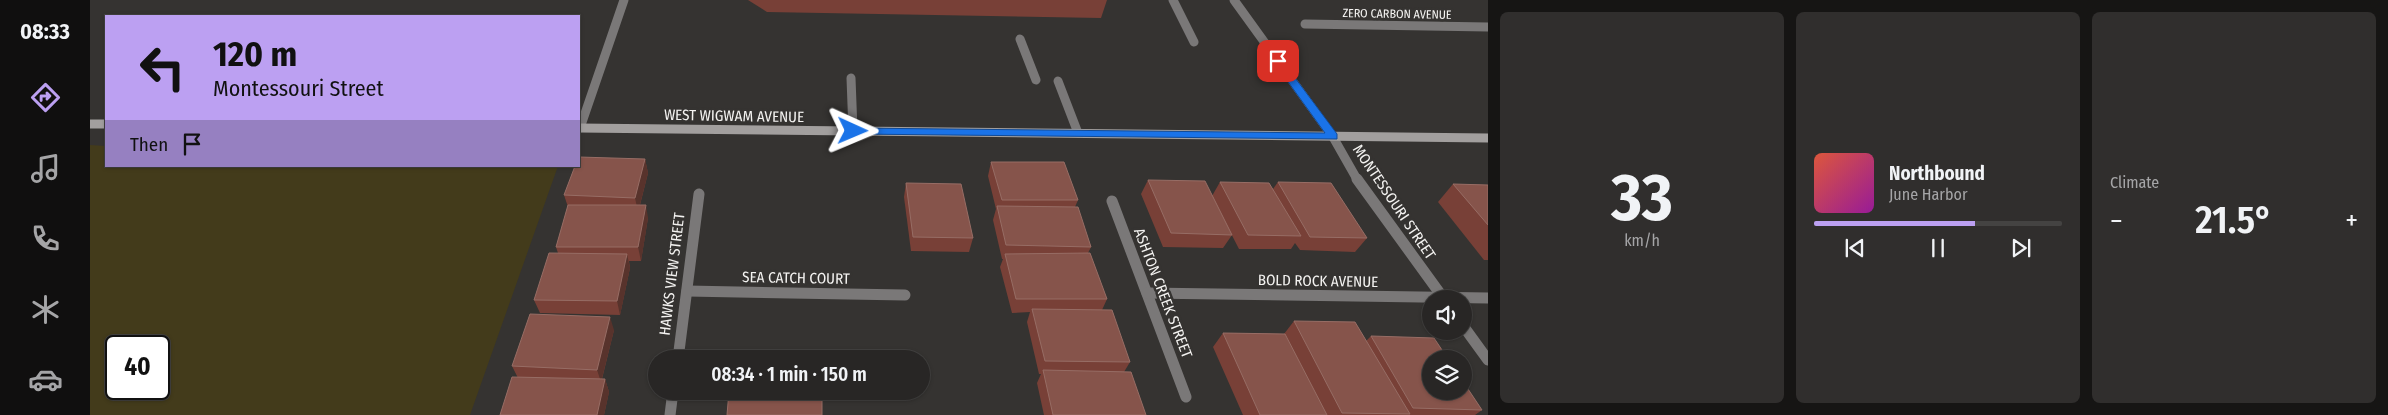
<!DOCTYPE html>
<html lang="en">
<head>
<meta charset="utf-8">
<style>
	:root { --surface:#282625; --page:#302e2d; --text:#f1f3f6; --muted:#a5a5a7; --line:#444342; --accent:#bca0f2 }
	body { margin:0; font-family:"Fira Sans Condensed",sans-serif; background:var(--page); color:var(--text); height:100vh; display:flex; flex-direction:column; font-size:19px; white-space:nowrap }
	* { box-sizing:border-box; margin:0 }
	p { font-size:16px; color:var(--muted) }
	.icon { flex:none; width:28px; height:28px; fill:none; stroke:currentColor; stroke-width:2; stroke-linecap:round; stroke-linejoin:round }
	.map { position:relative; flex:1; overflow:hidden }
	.panel { display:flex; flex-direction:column; gap:12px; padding:12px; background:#161514; width:900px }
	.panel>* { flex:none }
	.top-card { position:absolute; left:15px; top:15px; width:475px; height:152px; border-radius:0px; box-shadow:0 1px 4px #0004,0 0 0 1px var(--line); background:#bca0f2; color:#111; overflow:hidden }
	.tools { position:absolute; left:1332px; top:290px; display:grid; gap:10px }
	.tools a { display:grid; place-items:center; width:50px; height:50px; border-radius:50%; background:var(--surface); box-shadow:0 1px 4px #0004,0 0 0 1px var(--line); font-size:25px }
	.speed { position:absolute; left:15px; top:335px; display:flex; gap:10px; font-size:25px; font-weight:700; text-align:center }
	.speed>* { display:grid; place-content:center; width:65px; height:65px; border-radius:50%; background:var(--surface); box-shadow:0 1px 4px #0004,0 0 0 1px var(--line); line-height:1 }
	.speed .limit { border:2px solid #111; border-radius:8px; background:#fff; color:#111 }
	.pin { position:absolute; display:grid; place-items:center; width:42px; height:42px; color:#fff; margin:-21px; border-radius:10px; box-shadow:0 2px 8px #0006 }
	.me { position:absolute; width:55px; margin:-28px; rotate:91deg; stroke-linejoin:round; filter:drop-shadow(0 0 4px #0008) }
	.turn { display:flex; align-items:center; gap:18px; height:105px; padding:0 25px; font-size:22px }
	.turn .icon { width:65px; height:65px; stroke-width:2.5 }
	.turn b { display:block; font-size:35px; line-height:42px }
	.then { display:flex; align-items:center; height:48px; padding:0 25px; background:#0003; gap:10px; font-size:19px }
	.big { font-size:38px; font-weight:600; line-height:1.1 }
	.panel .widget { flex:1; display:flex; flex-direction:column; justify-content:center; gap:8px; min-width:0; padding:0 18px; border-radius:8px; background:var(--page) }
	.panel .dial { align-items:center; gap:0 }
	.dial b { font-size:65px; line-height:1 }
	.song { display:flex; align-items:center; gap:15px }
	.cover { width:60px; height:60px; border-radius:8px; background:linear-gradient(135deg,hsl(10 70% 55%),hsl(300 70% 35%)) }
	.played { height:5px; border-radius:2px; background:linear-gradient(90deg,var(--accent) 65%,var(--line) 65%) }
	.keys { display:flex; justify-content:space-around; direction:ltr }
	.heat { display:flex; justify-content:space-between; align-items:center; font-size:28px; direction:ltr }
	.panel .tiles { flex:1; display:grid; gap:12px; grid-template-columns:repeat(3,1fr) }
	.trip { position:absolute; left:558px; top:350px; width:282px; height:50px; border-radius:25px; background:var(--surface); box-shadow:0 1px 4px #0004,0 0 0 1px var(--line); font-weight:600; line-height:50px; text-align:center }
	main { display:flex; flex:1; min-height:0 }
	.dock { display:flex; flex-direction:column; width:90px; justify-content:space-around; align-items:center; background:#100f0f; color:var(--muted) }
	.dock .icon { width:35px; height:35px }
	.dock .active { color:var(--accent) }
	.dock b { font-size:22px; color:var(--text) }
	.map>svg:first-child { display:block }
	.sand { fill:#433b1b; fill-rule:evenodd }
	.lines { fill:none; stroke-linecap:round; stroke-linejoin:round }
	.lane { stroke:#7a7878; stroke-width:9 }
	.street-far1 { stroke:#7a7878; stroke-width:9 }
	.street { stroke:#7a7878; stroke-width:11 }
	.secondary { stroke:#a29f9e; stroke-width:9 }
	.wall { fill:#784037 }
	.shaded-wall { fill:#58332c }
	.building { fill:#86544b; stroke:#976d65 }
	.route { fill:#1a73e8; stroke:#114b97 }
	.labels { text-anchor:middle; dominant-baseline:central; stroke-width:5; stroke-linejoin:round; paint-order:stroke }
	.far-street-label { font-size:12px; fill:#f4f3f1; stroke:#353331 }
	.street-label { font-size:15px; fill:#f4f3f1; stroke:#353331 }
</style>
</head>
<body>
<main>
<nav class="dock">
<b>08:33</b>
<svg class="icon active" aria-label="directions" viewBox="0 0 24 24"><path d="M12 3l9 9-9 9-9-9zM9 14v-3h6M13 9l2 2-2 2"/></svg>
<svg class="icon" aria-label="music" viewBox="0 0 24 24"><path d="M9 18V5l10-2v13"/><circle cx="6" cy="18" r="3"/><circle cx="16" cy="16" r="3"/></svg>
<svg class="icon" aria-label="phone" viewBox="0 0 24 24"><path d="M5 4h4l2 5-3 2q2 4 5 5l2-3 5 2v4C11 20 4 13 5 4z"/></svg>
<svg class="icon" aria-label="climate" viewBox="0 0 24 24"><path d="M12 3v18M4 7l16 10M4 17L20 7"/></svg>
<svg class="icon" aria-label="car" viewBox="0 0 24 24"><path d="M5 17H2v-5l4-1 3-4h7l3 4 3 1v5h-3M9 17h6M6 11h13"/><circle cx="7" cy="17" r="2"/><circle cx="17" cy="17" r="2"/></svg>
</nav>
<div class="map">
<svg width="1398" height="415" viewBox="0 0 1398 415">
	<rect width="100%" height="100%" fill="#353331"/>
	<path class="sand" d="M0 145 16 146V166H468L380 415H0ZM26 346H69V389H26Z"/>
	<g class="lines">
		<g class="lane">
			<path d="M1083 0 1104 42"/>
			<path d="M930 39 946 80"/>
			<path d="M761 78 763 131"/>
			<path d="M968 81 988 133"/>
			<path d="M490 128 534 0"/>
		</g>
		<g class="street-far1">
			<path d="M1144 0 1243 137 1268 181"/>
			<path d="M1215 24 1398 27"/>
		</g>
		<g class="street">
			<path d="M1267 179 1354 299"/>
			<path d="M1022 201 1096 397"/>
			<path d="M597 291 815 295"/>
			<path d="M1057 293 1398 298"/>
			<path d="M1374 327 1398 360"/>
			<path d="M588 359 609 194"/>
			<path d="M580 415 583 391"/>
		</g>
		<g class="secondary">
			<path d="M0 124H16"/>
			<path d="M489 128 1398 138"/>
		</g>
	</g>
	<g class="wall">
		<path d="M658 0H1017L1011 18 677 12Z"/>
		<path d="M555 159 558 173 550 205 558 218 551 261H539L540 268 530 315 450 313 444 300 468 253 466 247 478 207 474 195Z"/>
		<path d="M901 162 988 200 985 207 1001 247 998 253 1017 299 1012 310 1040 362 1034 372 1056 415H954L947 383 951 374H949L937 322 940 312 922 313 910 267 913 259H912L903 220 906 209 898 176Z"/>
		<path d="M1058 180 1122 196 1130 182 1183 189 1188 182 1277 238 1265 252 1210 250 1205 243 1201 249H1149L1133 218 1142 235 1133 248 1073 247 1051 194Z"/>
		<path d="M816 183 883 238 879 252 821 251 814 197Z"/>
		<path d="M1363 184 1398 185V260H1394L1348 202Z"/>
		<path d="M1204 321 1276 341 1281 336 1392 410 1385 415H1153L1123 347 1133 333 1194 334Z"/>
		<path d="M524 330 512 379H515L519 392 514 415H410L428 378 422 366Z"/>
	</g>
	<g class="shaded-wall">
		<path d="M555 159 558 173 548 212 545 198Z"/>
		<path d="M556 205 558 218 551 261 548 247Z"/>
		<path d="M537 254 540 268 530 315 527 301Z"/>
		<path d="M520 317 524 330 511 382 507 370Z"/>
		<path d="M515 379 519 392 514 415H507Z"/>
	</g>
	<g class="building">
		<path d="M489 157 555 159 545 198 474 195 485 166H489Z"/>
		<path d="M901 162H974L988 200H912Z"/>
		<path d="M1058 180 1115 181 1142 235 1081 233Z"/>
		<path d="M1130 182 1179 183 1211 236 1158 235Z"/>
		<path d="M1188 182 1241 183 1277 238 1220 237Z"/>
		<path d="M816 183 871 184 883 238 823 237Z"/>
		<path d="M1363 184 1398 185V225Z"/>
		<path d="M478 205H556L548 247H466Z"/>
		<path d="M907 206 988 207 1001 247 916 245Z"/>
		<path d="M459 253 537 254 527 301 444 300Z"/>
		<path d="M1000 253 1017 299H926L915 254Z"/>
		<path d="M942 309 1022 310 1040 362 955 361Z"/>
		<path d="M440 314 520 317 507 370 422 366Z"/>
		<path d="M1204 321 1265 322 1320 414 1252 413Z"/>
		<path d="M1133 333 1195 334 1237 415H1170Z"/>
		<path d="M1281 336 1344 338 1358 359H1341V391H1374V383L1392 410 1323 408Z"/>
		<path d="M953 370 1041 372 1056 415H963Z"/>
		<path d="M422 377 515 379 507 415H410Z"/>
		<path d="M639 391H732V415H637Z"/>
	</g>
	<path class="route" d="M1185 59H1191L1247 134V139L763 134 758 131 763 128 1235 133 1183 61Z"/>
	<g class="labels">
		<g class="far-street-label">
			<text transform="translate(1307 14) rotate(1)">ZERO CARBON AVENUE</text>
		</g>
		<g class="street-label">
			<text transform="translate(644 116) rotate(1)">WEST WIGWAM AVENUE</text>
			<text transform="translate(1304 202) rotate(56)">MONTESSOURI STREET</text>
			<text transform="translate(582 274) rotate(-83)">HAWKS VIEW STREET</text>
			<text transform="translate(706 278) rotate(1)">SEA CATCH COURT</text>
			<text transform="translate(1228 281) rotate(1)">BOLD ROCK AVENUE</text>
			<text transform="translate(1073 293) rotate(69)">ASHTON CREEK STREET</text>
		</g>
	</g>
</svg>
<div class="tools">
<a><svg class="icon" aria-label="sound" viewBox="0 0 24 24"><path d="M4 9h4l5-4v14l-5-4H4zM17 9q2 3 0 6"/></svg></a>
<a><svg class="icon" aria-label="layers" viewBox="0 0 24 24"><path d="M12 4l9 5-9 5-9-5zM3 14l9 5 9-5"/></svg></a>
</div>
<div class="speed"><div class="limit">40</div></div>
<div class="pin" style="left:1188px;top:61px;background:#d93025"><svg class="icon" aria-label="arrive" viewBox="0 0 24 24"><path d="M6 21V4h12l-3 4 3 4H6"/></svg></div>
<svg class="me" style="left:763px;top:131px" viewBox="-20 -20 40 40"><path d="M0-17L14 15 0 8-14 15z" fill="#1a73e8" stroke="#fff" stroke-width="4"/></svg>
<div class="trip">08:34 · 1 min · 150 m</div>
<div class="top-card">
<div class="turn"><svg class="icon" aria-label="left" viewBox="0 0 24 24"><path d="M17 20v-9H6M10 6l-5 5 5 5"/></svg><div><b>120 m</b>Montessouri Street</div></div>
<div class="then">Then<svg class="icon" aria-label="arrive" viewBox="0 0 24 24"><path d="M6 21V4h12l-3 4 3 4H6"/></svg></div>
</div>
</div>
<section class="panel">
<div class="tiles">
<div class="widget dial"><b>33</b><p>km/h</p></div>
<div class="widget">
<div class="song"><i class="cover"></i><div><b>Northbound</b><p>June Harbor</p></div></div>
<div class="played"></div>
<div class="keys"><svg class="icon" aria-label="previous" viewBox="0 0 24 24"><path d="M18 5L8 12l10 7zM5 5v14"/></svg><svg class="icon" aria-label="pause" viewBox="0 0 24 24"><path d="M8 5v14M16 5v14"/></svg><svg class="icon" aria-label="next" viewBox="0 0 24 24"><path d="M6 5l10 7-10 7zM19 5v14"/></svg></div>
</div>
<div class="widget"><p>Climate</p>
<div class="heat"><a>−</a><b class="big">21.5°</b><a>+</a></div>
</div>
</div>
</section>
</main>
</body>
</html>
